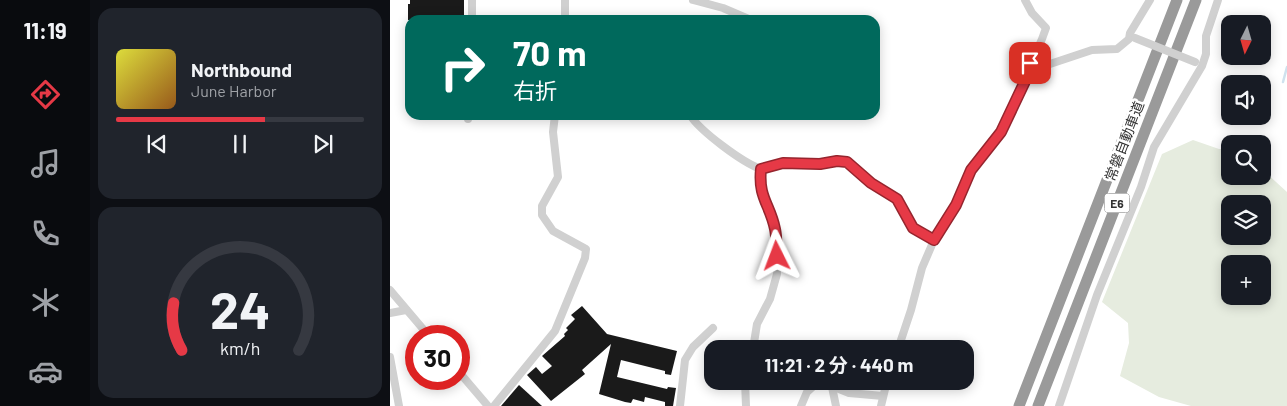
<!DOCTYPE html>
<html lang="ja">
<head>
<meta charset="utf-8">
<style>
	:root { --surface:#171b24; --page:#20242c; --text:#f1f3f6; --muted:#9ea1a6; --line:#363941; --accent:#e63946 }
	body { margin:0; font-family:Barlow,"Noto Sans JP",sans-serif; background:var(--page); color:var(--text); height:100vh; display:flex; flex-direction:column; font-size:19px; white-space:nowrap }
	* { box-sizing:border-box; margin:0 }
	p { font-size:16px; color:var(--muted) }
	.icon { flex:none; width:28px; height:28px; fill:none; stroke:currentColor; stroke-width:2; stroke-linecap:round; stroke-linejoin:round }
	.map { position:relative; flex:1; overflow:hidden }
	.panel { display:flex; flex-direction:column; gap:8px; padding:8px; background:#0d0f14; width:300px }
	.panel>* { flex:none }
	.hud { position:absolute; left:15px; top:15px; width:475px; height:105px; border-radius:15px; box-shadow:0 2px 12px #0003; background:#00695c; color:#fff; overflow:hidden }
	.needle { width:32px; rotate:185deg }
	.buttons { position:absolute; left:831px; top:15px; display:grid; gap:10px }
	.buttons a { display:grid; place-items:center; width:50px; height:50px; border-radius:10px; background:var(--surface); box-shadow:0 2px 12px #0003; font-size:25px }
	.speed { position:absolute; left:15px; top:325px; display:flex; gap:10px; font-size:25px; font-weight:700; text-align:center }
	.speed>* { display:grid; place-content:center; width:65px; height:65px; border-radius:50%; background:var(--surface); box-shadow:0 2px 12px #0003; line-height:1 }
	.speed .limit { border:8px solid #d22; background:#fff; color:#111 }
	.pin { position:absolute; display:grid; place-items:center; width:42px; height:42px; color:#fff; margin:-21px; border-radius:10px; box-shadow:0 2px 8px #0006 }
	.me { position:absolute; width:55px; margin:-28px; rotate:357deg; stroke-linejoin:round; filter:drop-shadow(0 0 4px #0008) }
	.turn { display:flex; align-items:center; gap:18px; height:105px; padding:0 25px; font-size:22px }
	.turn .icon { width:65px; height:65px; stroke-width:2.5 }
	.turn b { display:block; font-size:35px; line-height:42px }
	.panel .widget { flex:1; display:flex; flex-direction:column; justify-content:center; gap:8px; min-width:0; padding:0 18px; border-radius:15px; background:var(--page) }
	.panel .dial { align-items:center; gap:0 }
	.dial svg { height:130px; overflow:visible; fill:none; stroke:var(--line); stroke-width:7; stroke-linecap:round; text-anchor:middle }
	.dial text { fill:var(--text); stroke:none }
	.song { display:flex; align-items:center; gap:15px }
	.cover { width:60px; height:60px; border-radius:8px; background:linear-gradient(135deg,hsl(60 70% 55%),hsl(30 70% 35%)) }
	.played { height:5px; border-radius:2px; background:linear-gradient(90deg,var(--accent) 60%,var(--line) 60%) }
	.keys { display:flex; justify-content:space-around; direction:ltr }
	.trip { position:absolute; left:314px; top:340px; width:270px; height:50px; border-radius:15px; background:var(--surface); box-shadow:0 2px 12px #0003; font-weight:700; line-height:50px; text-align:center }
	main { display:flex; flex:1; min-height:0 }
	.tabs { display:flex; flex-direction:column; width:90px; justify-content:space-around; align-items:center; background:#090b0e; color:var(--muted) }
	.tabs .icon { width:35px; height:35px }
	.tabs .active { color:var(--accent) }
	.tabs b { font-size:22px; color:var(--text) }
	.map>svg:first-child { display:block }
	.green { fill:#e6ecdf; fill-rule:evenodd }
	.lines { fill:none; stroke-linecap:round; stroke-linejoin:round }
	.stream { stroke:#cfe2ee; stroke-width:2.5 }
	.building { fill:#1a1a1a }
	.minor { stroke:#d0d0d0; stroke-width:8 }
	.highway { stroke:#9a9a9a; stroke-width:11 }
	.minor-bridge { stroke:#d0d0d0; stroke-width:8 }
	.route-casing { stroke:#96252e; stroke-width:12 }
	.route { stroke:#e63946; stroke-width:9 }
	.labels { text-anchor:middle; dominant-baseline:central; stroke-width:5; stroke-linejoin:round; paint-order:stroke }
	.shield { fill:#fff; stroke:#707070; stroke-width:1 }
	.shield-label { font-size:12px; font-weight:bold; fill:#333 }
	.street-label { font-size:14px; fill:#333; stroke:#fff }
</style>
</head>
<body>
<main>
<nav class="tabs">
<b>11:19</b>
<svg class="icon active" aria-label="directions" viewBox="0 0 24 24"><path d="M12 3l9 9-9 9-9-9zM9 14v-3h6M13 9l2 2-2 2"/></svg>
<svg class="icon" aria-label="music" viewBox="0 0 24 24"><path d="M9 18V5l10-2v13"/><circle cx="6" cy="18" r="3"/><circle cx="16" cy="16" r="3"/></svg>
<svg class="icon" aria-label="phone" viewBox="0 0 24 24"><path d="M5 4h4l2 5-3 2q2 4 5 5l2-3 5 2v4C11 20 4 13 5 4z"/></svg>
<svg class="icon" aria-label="climate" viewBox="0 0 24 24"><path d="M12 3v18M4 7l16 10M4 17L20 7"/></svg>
<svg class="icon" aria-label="car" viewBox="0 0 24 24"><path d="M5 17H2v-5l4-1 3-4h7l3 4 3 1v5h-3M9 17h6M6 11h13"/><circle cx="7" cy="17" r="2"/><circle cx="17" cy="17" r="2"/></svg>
</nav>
<section class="panel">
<div class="widget">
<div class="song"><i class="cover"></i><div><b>Northbound</b><p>June Harbor</p></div></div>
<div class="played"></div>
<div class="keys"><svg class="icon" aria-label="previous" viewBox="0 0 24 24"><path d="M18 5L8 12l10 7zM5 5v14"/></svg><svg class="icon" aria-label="pause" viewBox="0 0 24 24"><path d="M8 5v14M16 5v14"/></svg><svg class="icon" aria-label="next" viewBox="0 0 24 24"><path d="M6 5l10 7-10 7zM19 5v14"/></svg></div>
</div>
<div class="widget dial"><svg viewBox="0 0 100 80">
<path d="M14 69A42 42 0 1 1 86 69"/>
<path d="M14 69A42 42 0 0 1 9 40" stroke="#e63946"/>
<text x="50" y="56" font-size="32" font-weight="700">24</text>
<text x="50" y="72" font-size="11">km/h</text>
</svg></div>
</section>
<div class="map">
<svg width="897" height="406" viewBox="0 0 897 406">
	<rect width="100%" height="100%" fill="#fff"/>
	<path class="green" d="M803 140 829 149H840V176H872L873 170 897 192V406H801L769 397 730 376 739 343 738 323 712 302 772 154ZM840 204H872V236H840ZM840 264H872V296H840Z"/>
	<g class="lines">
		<path class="stream" d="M893 82 897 67"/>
	</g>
	<g class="building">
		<path d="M20 0H74V20H18V4H20Z"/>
		<path d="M192 306 217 334 287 351 281 375 275 374V371L231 360 227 377 277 389 278 387 286 388 283 406H275V402L255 397 254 402 243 399 241 403 235 402 209 394 221 344 192 370 195 374 161 401 137 375 146 367 152 374 162 366 152 356 175 336 174 334 178 330 176 328 185 319 181 315Z"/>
		<path d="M129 385 152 406H111Z"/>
	</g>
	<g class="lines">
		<g class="minor">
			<path d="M82 0V20"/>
			<path d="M303 0 333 8 361 20"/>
			<path d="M175 20V0"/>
			<path d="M639 71 702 50 727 49 739 39 740 33 760 0"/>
			<path d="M300 115C310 131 353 163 371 169L393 163 430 164 447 161 457 162 481 183 507 199 523 229 544 240"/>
			<path d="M78 119V115"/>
			<path d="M0 290 39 336"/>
			<path d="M0 313 16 310"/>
			<path d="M363 349 367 324 380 299 387 274 385 230 370 190 371 169"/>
			<path d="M508 349 521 310 532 268 544 240 566 205 581 170 611 132 652 39 656 28 642 13 635 0"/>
			<path d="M0 357 9 406"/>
			<path d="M69 372 98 406"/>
			<path d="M355 381 356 406"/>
			<path d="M442 387 446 406"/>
			<path d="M104 406 165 331 195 258 196 249 163 231 152 215V206L168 177 163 132 165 115"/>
			<path d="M290 406 295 360 303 347 323 328"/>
			<path d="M411 406 417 392 429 381 459 393 493 396"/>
			<path d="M491 406 497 381"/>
			<path d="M669 406 707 295 751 187 764 147 812 66 816 54V36L828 0"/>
		</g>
		<g class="highway">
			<path d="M629 406 787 0"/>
			<path d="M648 406 806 0"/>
		</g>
		<path class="minor-bridge" d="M745 38 805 62"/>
	</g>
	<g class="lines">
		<defs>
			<path id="route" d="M387 256C386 247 387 238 385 229 380 204 368 198 371 169L393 163 430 164 447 161 457 162 481 183 507 199 523 228 544 240 566 205 581 170 611 132 638 75 640 63"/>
		</defs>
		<use href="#route" class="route-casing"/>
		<use href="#route" class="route"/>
	</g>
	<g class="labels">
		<rect class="shield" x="714.5" y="193.5" width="25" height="19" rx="4"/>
		<g class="shield-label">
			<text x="727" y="203">E6</text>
		</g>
		<g class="street-label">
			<text transform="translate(734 141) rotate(-69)">常磐自動車道</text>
		</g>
	</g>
</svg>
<div class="buttons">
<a><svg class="needle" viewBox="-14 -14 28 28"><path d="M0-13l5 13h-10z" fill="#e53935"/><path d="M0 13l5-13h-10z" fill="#9ea1a6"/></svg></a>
<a><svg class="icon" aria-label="sound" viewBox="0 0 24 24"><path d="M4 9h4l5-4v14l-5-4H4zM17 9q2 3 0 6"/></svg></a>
<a><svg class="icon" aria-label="search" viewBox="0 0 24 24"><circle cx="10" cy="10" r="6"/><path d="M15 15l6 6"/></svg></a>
<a><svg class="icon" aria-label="layers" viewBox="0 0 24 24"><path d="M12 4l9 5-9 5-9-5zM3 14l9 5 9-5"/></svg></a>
<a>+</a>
</div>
<div class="speed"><div class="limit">30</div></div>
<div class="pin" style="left:640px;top:63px;background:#d93025"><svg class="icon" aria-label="arrive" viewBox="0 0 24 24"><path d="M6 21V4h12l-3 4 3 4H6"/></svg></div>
<svg class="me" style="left:387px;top:256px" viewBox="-20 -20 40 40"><path d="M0-17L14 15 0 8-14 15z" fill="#e63946" stroke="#fff" stroke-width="4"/></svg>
<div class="trip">11:21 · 2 分 · 440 m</div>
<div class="hud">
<div class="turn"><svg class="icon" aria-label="right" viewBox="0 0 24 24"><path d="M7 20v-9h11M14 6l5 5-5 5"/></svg><div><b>70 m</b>右折</div></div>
</div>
</div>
</main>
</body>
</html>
